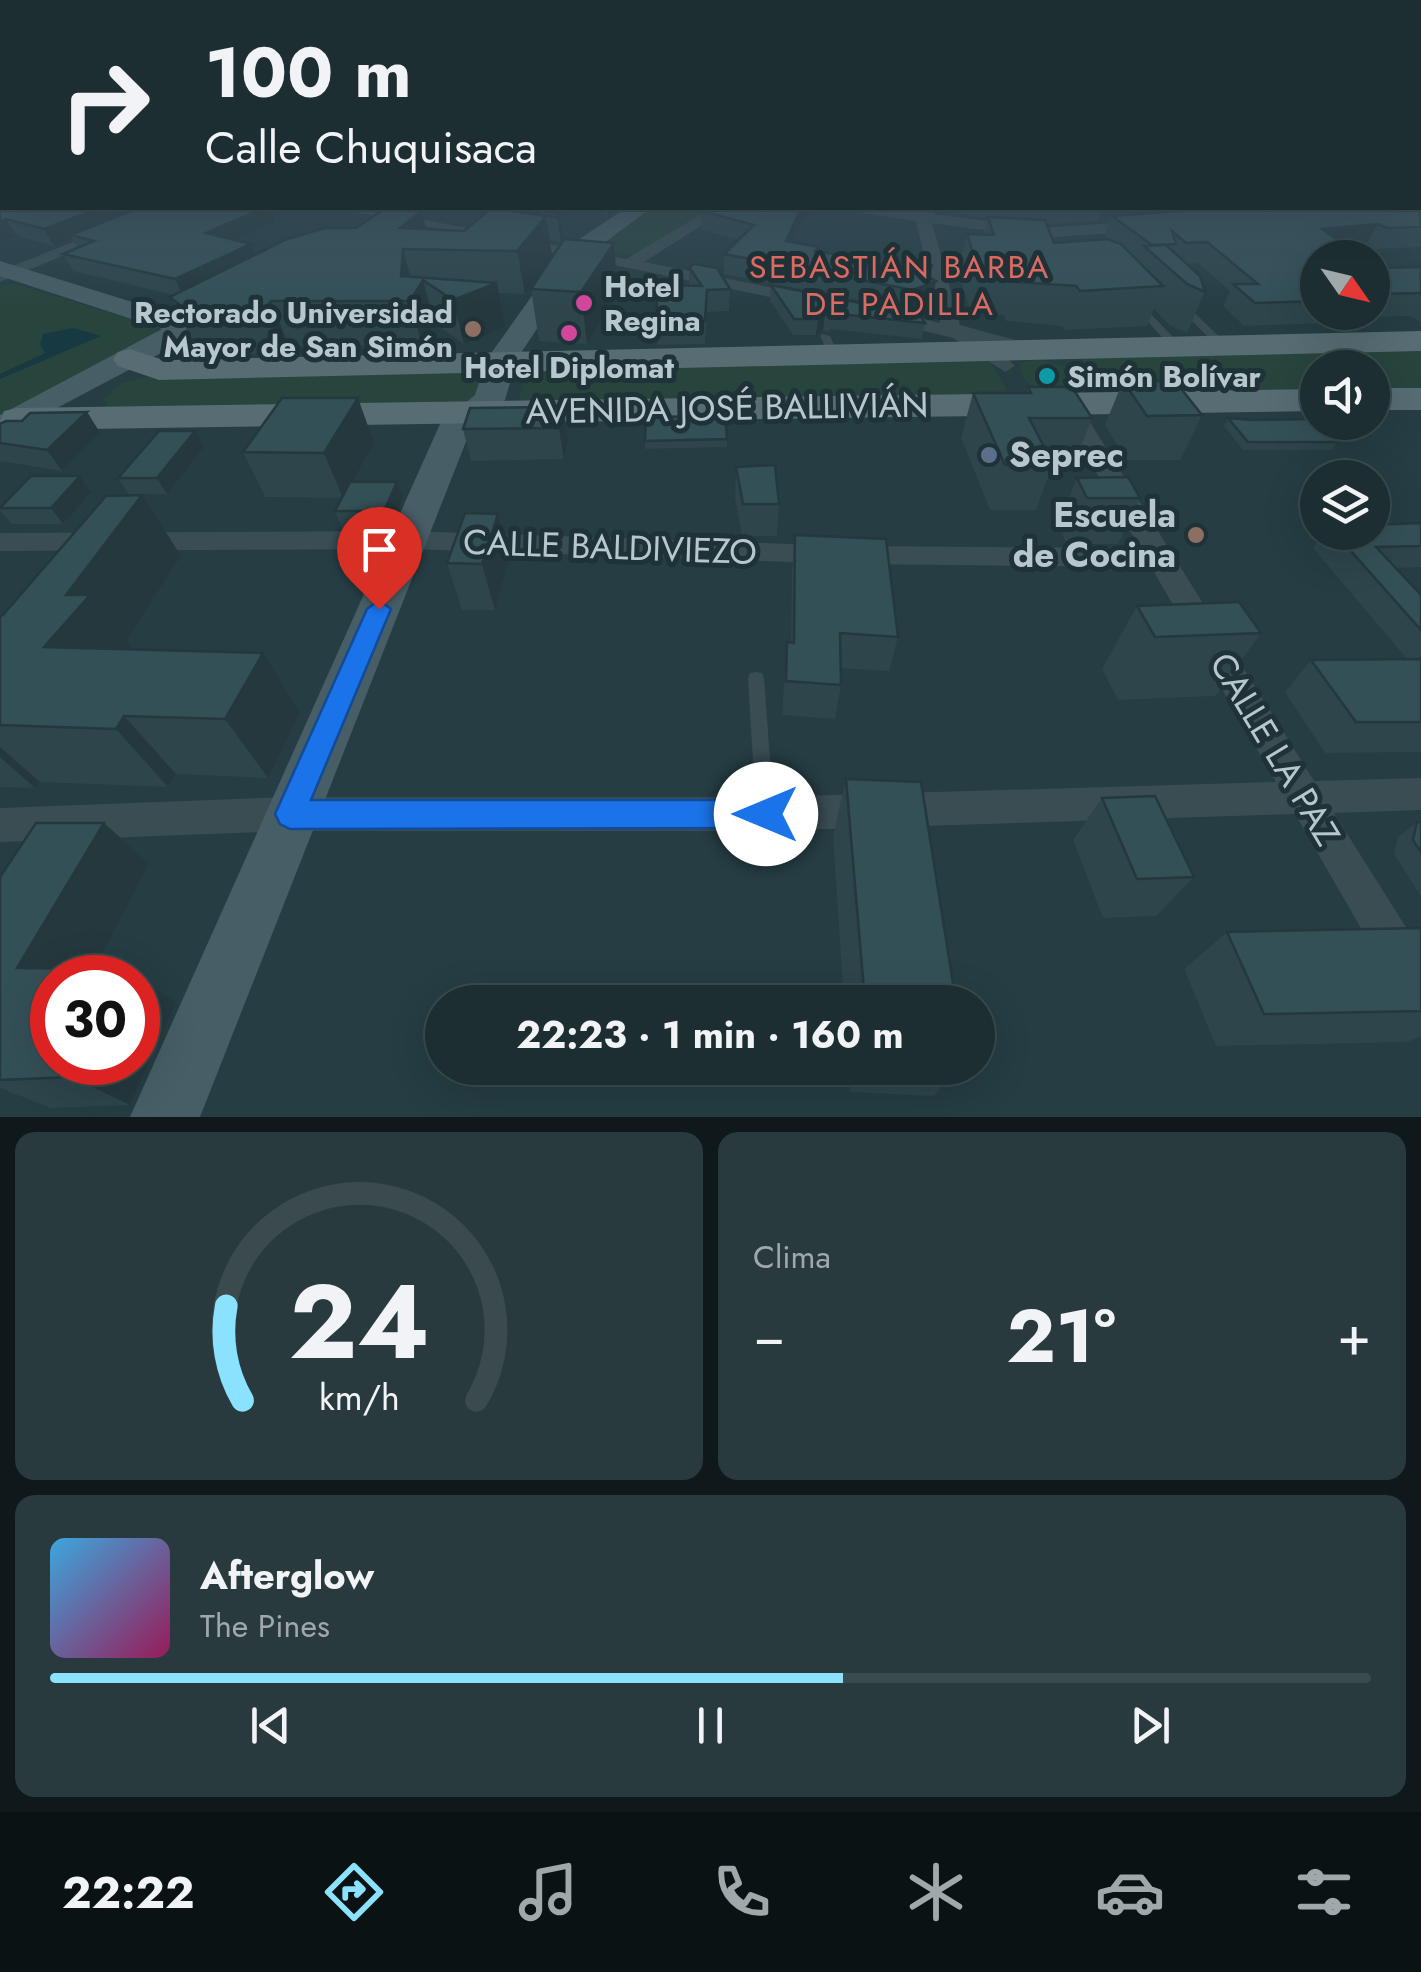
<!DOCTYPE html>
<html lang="es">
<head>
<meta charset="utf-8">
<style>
	:root { --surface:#1c2e32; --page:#293a3e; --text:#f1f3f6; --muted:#a0a8ac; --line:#3a4a4d; --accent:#8be2fe }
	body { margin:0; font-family:Jost,sans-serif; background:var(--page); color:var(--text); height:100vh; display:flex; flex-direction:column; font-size:38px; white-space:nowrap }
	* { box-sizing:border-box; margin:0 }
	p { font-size:32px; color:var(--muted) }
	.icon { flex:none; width:55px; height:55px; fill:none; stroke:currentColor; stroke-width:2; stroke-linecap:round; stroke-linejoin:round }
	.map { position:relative; height:1117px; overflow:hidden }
	.details { display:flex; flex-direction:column; gap:15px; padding:15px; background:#0f191c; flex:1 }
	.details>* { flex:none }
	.hud { position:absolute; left:0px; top:0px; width:1422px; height:210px; box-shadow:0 10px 40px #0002,0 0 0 2px var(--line); background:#1c2e32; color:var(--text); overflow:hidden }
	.needle { width:65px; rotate:124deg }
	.fabs { position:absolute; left:1300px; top:240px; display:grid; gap:20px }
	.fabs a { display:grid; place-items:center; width:90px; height:90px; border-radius:50%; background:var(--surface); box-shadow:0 10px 40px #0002,0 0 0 2px var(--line); font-size:50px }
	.speed { position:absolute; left:30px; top:955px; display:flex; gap:20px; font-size:50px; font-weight:700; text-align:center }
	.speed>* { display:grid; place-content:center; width:130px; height:130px; border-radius:50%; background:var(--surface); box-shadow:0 10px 40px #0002,0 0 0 2px var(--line); line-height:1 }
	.speed .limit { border:15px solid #d22; background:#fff; color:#111 }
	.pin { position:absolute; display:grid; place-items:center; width:85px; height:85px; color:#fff; margin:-102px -42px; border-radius:50% 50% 50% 0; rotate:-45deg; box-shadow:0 0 10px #0007 }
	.pin .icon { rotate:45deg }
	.me { position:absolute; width:110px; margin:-55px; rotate:270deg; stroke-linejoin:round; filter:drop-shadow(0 0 8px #0008) }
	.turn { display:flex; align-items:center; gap:35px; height:210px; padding:0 40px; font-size:45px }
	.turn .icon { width:130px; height:130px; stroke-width:2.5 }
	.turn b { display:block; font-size:70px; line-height:85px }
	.big { font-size:75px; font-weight:700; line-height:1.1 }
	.details .tile { flex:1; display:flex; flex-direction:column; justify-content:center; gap:15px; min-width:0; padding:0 35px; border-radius:20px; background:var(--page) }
	.details .dial { align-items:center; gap:0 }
	.dial svg { height:260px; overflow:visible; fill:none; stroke:var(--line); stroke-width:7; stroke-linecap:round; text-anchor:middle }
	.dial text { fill:var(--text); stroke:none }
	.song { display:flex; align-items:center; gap:30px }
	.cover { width:120px; height:120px; border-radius:15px; background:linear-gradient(135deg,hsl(200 70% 55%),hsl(330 70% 35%)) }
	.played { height:10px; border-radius:5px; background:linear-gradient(90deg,var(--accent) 60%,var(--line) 60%) }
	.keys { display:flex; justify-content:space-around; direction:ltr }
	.heat { display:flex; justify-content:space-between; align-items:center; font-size:55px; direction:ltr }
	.details .tiles { flex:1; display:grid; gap:15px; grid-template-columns:1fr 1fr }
	.tile:last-child { grid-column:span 2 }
	.trip { position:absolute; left:425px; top:985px; width:570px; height:100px; border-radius:50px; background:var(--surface); box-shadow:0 10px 40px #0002,0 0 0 2px var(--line); font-weight:700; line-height:100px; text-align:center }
	.tabs { display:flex; height:160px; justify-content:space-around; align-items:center; background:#0b1214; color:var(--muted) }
	.tabs .icon { width:70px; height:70px }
	.tabs .on { color:var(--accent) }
	.tabs b { font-size:45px; color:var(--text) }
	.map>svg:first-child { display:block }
	.green { fill:#27443d }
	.water { fill:#173942 }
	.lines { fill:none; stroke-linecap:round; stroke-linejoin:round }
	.service { fill:#394d53; fill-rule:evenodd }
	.minor { fill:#394d53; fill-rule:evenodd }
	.secondary { fill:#475e66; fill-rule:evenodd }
	.primary { fill:#576d73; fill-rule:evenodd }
	.wall { fill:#2d454b }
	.shaded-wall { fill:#24383d }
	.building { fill:#345057; stroke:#24383d; stroke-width:2.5 }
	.route { fill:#1a73e8; stroke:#114b97; stroke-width:2.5 }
	.hotel-dot { fill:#d1479c; stroke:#1e3238; stroke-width:4 }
	.education-dot { fill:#8d6e63; stroke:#1e3238; stroke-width:4 }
	.culture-dot { fill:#0f9aa8; stroke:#1e3238; stroke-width:4 }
	.service-dot { fill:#5c6f8a; stroke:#1e3238; stroke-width:4 }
	.labels { text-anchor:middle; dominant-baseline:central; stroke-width:10; stroke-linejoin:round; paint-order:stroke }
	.far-poi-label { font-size:30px; font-weight:bold; fill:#b7c7cd; stroke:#1e3238; text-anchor:start }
	.far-neighbourhood-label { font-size:32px; letter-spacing:2.5px; fill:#dc6a62; stroke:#1e3238 }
	.street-label { font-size:35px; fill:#b7c7cd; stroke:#1e3238 }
	.poi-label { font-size:35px; font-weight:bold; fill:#b7c7cd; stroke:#1e3238; text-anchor:start }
</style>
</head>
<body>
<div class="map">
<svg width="1421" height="1117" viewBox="0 0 1421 1117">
	<rect width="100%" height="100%" fill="#253d43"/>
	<g class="green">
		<path d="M649 208H718L639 254 612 256 602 239Z"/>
		<path d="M15 284 157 327 159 333 0 419V285Z"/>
		<path d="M1421 351V391L1373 392 1372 368H1318L1317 392 1108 395 1079 356Z"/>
		<path d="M1040 359 1065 367 1077 384 1075 389C1053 396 1021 391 1019 363Z"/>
		<path d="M989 360 1009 394 518 401 527 371Z"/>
		<path d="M485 371 476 397 460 404 108 407 103 399 122 383 149 376Z"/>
	</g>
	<path class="water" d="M73 328 101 336 0 379V374L45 353 40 344 43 334Z"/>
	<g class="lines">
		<g class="service">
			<path d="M1135 304H1141L1180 344V348H1172L1135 308Z"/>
			<path d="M1180 305H1186L1226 343V347H1218L1180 309Z"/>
			<path d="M822 334 830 336 839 356 838 358H830L829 356 820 336Z"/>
			<path d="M756 672 762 673 764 678 774 812 771 818 765 820 759 818 756 812 748 678 750 673Z"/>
		</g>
		<g class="minor">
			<path d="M158 208H177L0 282V271Z"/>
			<path d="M336 208H363L626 259 712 208H729L644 262 804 294 813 299 804 304Z"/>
			<path d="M849 208 920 212 922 208H936L934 214 1041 228 1142 221 1150 226 1142 231 1041 238 932 223 960 325 1041 347 1044 351 1034 357 999 349 1015 366 1005 372 953 338 884 321V313L891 311 940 323 916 221 856 212Z"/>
			<path d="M1067 396 1078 403 1314 781 1421 778V810L1334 813 1421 951V1013L1406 1006 1295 814 766 831H290L0 842V808L290 797H766L1276 782 1151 567 854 564 409 549 0 551V533L409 531 854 546 1140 548 1056 403Z"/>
		</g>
		<g class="secondary">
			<path d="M626 208H651L584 258 517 359 505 400 471 429 200 1117H130L440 424 475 395 487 359 566 248Z"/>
			<path d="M0 261 184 318 234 294 247 302 197 334 0 438V415L162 329 0 276Z"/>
		</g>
		<g class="primary">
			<path d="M1421 331V351L159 380 118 366 113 359 118 352 130 349 163 360Z"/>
			<rect x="1372" y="388" width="49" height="22"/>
			<path d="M1318 389V411L17 430 4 427 0 421 4 411 17 408Z"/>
		</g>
	</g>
	<g class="wall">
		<path d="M1420 151 1421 247 1375 249 1366 244 1347 246 1318 258V312H1372V264L1378 268 1421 267V322L1410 316 1365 317 1362 322 1244 326 1223 306 1230 291 1198 263 1186 264 1205 292 1187 333 1169 325 1154 309 1147 326 1066 330 1062 326 1006 321 1004 315 971 314 958 271 967 234H984L988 218 949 212 950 208H1103L1098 221 1047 224 1054 243 1110 240 1105 236 1112 216 1420 208Z"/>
		<path d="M2 208 275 222 235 240 255 255 422 211 426 230 464 231 532 214H560L563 239 561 242 549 240 552 256 525 294 499 293 505 327 464 344 434 323 422 345 289 346 284 353 208 355 193 342 170 296 174 295 73 271 63 254 78 248 72 238 54 246 17 236 0 242Z"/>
		<path d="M595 208H620L608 216Z"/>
		<path d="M708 208H816L801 224 793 242 846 262 929 278 932 301 909 310 724 274V254L739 240 702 230 701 211Z"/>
		<path d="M689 267 730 289 729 311 707 312 705 344 657 345 656 322 689 285Z"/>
		<path d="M771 285 925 323 922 339 830 329V332L823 330 816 335H793L770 301Z"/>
		<path d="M531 289 618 293 587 344 539 341Z"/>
		<path d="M1123 381 1202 415 1180 460H1127L1105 425Z"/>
		<path d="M1028 387 1092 418 1074 463H1052L1053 464 1036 510H990L961 438 973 393H1026Z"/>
		<path d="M563 407 568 438 564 459 471 461 463 429Z"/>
		<path d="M87 412 100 433 62 471 0 461V424Z"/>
		<path d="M1228 418 1337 442 1332 450H1243L1224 426Z"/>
		<path d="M727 439V447L645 449V441Z"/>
		<path d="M374 443 352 482H397L403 498 390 527 342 528 335 511 342 498 265 497 243 452Z"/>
		<path d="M204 447 167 494H128L118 478Z"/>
		<path d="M736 467 779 504 777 536H742L735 498Z"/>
		<path d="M80 476 91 492 63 524H12L0 510V507Z"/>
		<path d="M1077 478 1140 498 1118 544H1067L1058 524Z"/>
		<path d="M142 495 181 556 126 640 133 650 263 653 300 713 268 778 176 774 168 787 40 782 35 788 0 787V616L3 615Z"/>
		<path d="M1421 523V567L1396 568 1421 595V752L1325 753 1285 692 1311 660 1407 659 1313 548 1324 532H1372Z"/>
		<path d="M795 535 898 637 889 671 841 668V685L835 719 782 715 787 642H791L792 569Z"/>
		<path d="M509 560 495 610H462L447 563Z"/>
		<path d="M1137 606 1261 633 1215 696 1118 700 1102 669Z"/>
		<path d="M846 779 956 1002H844L833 837Z"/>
		<path d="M1102 798 1194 877 1156 916 1103 918 1073 840Z"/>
		<path d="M1417 822H1421V896L1394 854 1398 837Z"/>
		<path d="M104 823 149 864 93 968 176 1003 130 1105 50 1108 0 1088V877Z"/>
		<path d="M1421 928V1036L1408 1042 1216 1046 1184 969 1227 932Z"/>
		<path d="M849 1068H956L934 1096 850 1092Z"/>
	</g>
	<g class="shaded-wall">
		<path d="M100 208H150L71 235 72 238 54 246 44 229Z"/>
		<path d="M264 208H270L275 222 213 250 206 233Z"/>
		<path d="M607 208H620L608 216Z"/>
		<path d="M801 208H816L801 224 785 260 786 241Z"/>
		<path d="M422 211 431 250 400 228Z"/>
		<path d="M560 214 563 239 561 242 557 217Z"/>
		<path d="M546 216 552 256 525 294 517 251Z"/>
		<path d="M6 219 17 236 0 242V221Z"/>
		<path d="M1378 224 1366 244 1311 250 1322 229Z"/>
		<path d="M614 243 618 293 587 344 581 292Z"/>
		<path d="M251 244 258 261 184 297 175 279Z"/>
		<path d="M403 249 414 291 423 280 434 323 422 345 410 301 401 276Z"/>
		<path d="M932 265 928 284 936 281 932 301 909 310 913 290Z"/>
		<path d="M497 283 505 327 464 344 453 300Z"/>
		<path d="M271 301 289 346 284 353 265 308Z"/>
		<path d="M825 314 823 330 816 335 818 319Z"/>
		<path d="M358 398 374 443 343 498 324 453Z"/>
		<path d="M563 407 568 438 564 459 559 428Z"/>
		<path d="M87 412 100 433 62 471 47 450Z"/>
		<path d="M195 431 204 447 167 494 157 478Z"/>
		<path d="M80 476 91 492 63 524 51 508Z"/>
		<path d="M397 482 403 498 390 527 384 511Z"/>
		<path d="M142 495 181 556 126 640 138 656 44 647 66 595Z"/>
		<path d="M498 514 509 560 495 610 482 564Z"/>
		<path d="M263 653 300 713 268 778 225 719Z"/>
		<path d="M124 716 176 774 168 787 116 729Z"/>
		<path d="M0 747 40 782 35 788 0 757Z"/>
		<path d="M104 823 149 864 89 978 17 968Z"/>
		<path d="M127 969 176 1003 130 1105 72 1077 79 1062H138V978H122Z"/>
	</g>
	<g class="building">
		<path d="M0 151H2V208H100L44 229 6 219 0 221Z"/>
		<path d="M1420 206 1421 227 1387 228 1378 224 1322 229 1363 258H1318V301L1255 303 1233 284H1258L1207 242 1186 243 1172 231 1176 244 1152 245 1112 216 1220 208H1420Z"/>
		<path d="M138 208H264L206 233 251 244 175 279 63 254 94 241 71 235Z"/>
		<path d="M386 208 422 211 400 228 464 231 492 208 546 216 517 251 403 249 401 276 497 283 453 300 423 280 410 301H271L265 308 186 310 170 297 287 239 325 228H356Z"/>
		<path d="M708 208H801L786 241 819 247 815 251 847 256 843 262 905 273 912 262 932 265 928 277 936 281 913 290 724 254 754 225 701 211Z"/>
		<path d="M539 210 560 214 557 217 532 212Z"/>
		<path d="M988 217 1045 220 1054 243 1108 239 1121 244 1163 286 1080 291 1076 286 1017 282 1015 276 980 275 967 234 994 235Z"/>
		<path d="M564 239 614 243 581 292 531 289Z"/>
		<path d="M1166 245 1200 276 1205 292 1187 284 1144 246Z"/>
		<path d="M695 264 717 268 730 289 707 290 705 321 656 322 658 285 702 286 689 267Z"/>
		<path d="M1372 264 1378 268 1421 267V293L1372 294Z"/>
		<path d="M771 285 920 315 925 323 830 313 832 316 825 314 818 319H794Z"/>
		<path d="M1123 381H1175L1202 415 1147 416Z"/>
		<path d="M1028 387H1072L1092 418H1029L1053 464 1005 465 973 393H1031Z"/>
		<path d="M282 398H358L324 453 243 452Z"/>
		<path d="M563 407 559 428 463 429 470 408Z"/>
		<path d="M87 412 47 450 0 443V424L6 421H22L30 413Z"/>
		<path d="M725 416 727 439 645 441 646 417Z"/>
		<path d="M1228 418 1252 420 1315 419 1337 442H1248Z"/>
		<path d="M159 431H195L157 478H118Z"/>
		<path d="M775 465 779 504H743L736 467Z"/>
		<path d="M31 476H80L51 508H0Z"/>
		<path d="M1128 477 1140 498H1087L1077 478Z"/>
		<path d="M350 482H397L384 511H335Z"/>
		<path d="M142 495 66 595H90L44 647 263 653 225 719 124 716 116 729 0 725V616L3 615 106 496Z"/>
		<path d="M465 513 498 514 482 564 447 563Z"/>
		<path d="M1421 523V546L1376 547 1421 595V630L1334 532H1372V525Z"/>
		<path d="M795 535 886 539 898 637 840 633 841 685 786 681 787 642 794 643Z"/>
		<path d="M1239 602 1261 633 1155 637 1137 606Z"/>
		<path d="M1421 659V722H1356L1311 660Z"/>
		<path d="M846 779 921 782 956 1002H865Z"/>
		<path d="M1155 796 1194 877 1137 879 1102 798Z"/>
		<path d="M1417 822H1421V852L1413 840Z"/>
		<path d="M36 823H104L17 968 127 969 122 978H52V1062H79L72 1077 0 1080V877Z"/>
		<path d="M1421 928V1011L1264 1014 1227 932Z"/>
	</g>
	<linearGradient id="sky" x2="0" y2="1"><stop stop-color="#142225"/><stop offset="0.49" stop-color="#405766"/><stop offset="1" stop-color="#405766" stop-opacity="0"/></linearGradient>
	<rect width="1421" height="307" fill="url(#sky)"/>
	<path class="route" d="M379 600 391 609 311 800H766L776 804 781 814 776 824 766 828 290 829 280 824 275 814 367 609Z"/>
	<g class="hotel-dot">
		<circle cx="584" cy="303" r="10"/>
		<circle cx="569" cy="333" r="10"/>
	</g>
	<g class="education-dot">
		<circle cx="473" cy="329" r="10"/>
		<circle cx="1196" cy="535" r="10"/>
	</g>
	<circle class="culture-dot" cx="1047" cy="376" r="10"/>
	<circle class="service-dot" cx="989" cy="455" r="10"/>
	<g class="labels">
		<g class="far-poi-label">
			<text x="604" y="286">Hotel<tspan x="604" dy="34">Regina</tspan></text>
			<text x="453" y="312" text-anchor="end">Rectorado Universidad<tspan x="453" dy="34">Mayor de San Simón</tspan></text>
			<text x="569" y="367" text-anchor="middle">Hotel Diplomat</text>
			<text x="1067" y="376">Simón Bolívar</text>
		</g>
		<g class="far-neighbourhood-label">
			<text x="900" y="267">SEBASTIÁN BARBA<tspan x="900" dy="37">DE PADILLA</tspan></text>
		</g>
		<g class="street-label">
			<text transform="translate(727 408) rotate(-1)">AVENIDA JOSÉ BALLIVIÁN</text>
			<text transform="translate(610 547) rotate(2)">CALLE BALDIVIEZO</text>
			<text transform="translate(1275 749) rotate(59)">CALLE LA PAZ</text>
		</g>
		<g class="poi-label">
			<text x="1009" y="455">Seprec</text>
			<text x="1176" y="515" text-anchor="end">Escuela<tspan x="1176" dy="40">de Cocina</tspan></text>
		</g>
	</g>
</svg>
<div class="fabs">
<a><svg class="needle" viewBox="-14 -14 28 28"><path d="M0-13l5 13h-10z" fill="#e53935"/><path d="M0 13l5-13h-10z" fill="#a0a8ac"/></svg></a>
<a><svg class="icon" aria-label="sound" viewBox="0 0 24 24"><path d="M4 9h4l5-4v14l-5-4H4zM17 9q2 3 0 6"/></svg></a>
<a><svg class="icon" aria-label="layers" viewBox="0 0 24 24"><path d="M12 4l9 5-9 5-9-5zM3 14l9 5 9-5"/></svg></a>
</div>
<div class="speed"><div class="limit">30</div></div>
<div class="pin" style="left:379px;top:609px;background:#d93025"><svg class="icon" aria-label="arrive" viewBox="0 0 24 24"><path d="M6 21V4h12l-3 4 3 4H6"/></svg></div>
<svg class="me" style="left:766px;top:814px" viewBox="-20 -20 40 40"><circle r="19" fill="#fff"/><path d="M0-13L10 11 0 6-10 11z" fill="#1a73e8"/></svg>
<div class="trip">22:23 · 1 min · 160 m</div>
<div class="hud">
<div class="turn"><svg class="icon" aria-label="right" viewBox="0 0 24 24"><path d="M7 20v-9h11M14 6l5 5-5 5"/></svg><div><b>100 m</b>Calle Chuquisaca</div></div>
</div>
</div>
<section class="details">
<div class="tiles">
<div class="tile dial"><svg viewBox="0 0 100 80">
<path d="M14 69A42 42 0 1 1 86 69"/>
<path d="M14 69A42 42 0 0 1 9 40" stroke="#8be2fe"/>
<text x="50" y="56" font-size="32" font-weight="700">24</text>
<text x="50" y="72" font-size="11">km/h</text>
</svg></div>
<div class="tile"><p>Clima</p>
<div class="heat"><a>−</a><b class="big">21°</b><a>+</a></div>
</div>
<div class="tile">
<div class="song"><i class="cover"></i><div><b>Afterglow</b><p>The Pines</p></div></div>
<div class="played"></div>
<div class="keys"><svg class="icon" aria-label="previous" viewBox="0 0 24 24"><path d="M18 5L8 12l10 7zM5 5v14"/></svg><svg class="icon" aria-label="pause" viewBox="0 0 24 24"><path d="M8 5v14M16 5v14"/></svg><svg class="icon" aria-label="next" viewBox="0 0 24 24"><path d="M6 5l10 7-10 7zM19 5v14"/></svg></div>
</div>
</div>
</section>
<nav class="tabs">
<b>22:22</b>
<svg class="icon on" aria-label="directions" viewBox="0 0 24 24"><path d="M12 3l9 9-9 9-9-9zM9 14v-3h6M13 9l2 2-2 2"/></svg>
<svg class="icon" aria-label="music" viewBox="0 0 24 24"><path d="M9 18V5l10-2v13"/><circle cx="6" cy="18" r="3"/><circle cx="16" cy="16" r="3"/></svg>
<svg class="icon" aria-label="phone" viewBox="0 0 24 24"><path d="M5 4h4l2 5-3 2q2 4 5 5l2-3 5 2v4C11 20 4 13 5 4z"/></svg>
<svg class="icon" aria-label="climate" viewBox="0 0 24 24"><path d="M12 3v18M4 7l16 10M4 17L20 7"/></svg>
<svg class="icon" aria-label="car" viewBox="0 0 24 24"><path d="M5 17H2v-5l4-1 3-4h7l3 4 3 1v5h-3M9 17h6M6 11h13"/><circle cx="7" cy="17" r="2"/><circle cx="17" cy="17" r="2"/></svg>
<svg class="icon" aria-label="filters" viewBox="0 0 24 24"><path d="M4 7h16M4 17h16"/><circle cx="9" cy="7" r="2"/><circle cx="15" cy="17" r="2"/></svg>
</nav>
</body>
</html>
